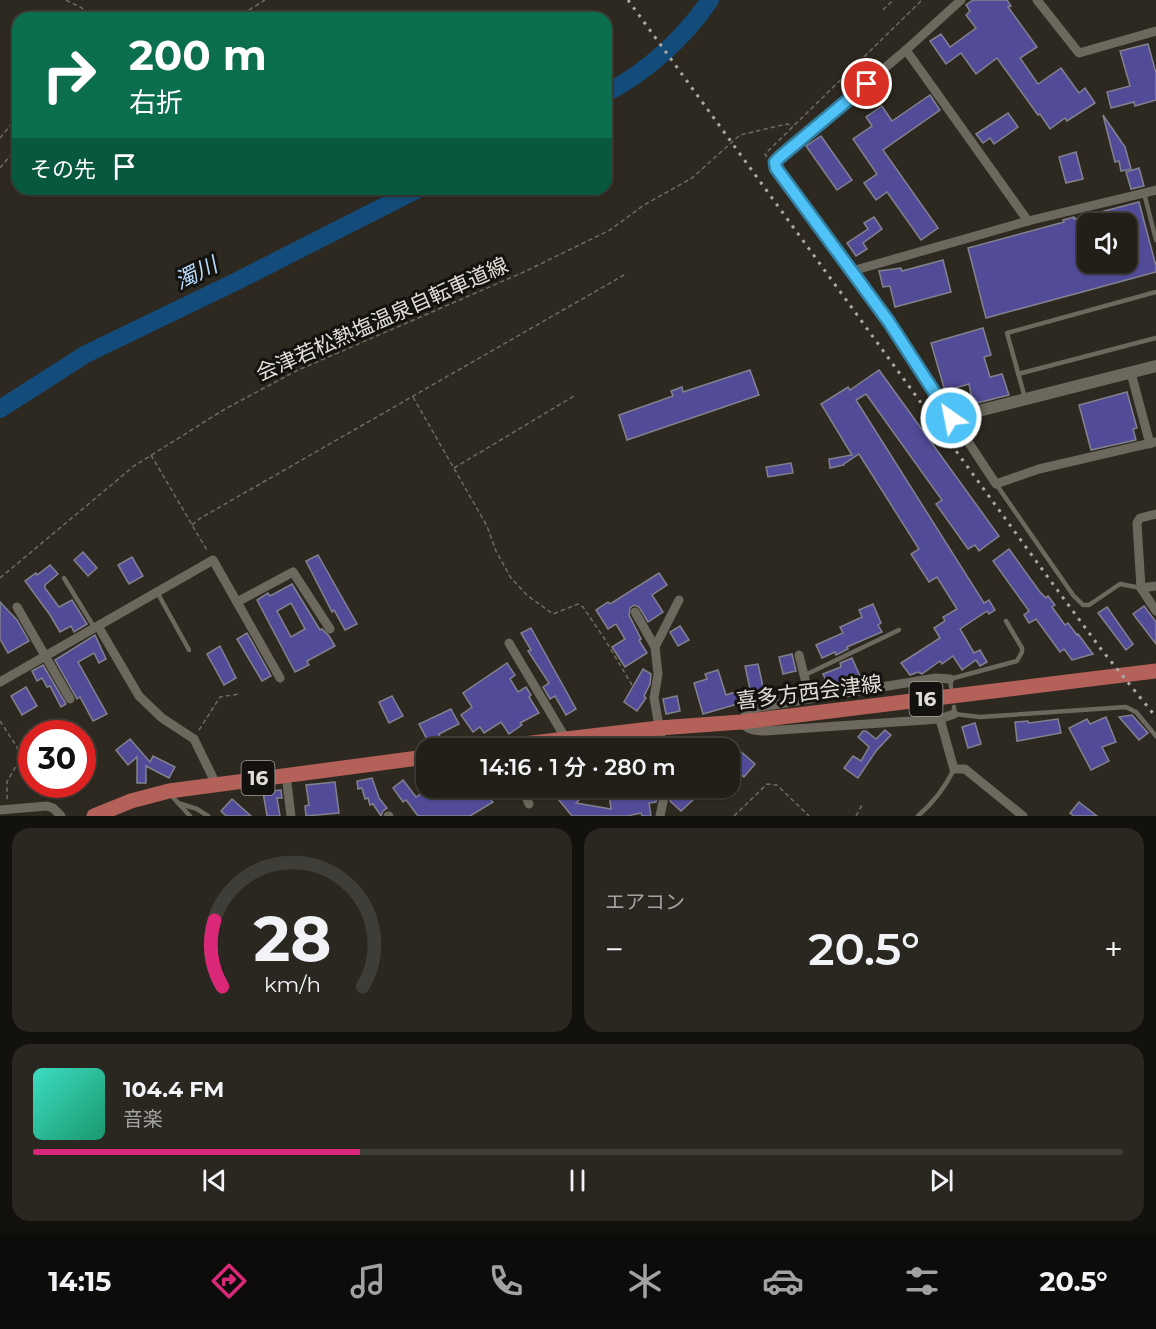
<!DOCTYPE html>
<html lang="ja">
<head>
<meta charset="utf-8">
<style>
	:root { --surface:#221f18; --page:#2a2721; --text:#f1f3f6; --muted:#a2a2a2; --line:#3f3d37; --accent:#db2777 }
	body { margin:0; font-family:Montserrat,"Noto Sans JP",sans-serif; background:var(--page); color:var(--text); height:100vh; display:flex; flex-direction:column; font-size:22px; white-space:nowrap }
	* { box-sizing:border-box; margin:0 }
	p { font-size:20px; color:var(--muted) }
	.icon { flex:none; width:33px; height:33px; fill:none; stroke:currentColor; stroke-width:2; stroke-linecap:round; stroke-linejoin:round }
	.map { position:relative; height:816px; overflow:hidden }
	.sheet { display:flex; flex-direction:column; gap:12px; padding:12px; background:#13110d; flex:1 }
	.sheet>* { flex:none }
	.banner { position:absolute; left:12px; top:12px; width:600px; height:183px; border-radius:18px; box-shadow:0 2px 4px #0004,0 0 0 2px var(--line); background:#0b6e4f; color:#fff; overflow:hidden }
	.controls { position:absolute; left:1077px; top:213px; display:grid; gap:12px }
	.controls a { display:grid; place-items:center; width:60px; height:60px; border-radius:12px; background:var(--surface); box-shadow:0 2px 4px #0004,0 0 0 2px var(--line); font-size:30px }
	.speed { position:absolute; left:18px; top:720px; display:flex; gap:12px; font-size:30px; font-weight:700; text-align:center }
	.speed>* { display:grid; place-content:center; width:78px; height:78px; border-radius:50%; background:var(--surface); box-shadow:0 2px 4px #0004,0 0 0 2px var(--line); line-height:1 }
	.speed .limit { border:9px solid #d22; background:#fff; color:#111 }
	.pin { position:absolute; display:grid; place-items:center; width:51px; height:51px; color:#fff; margin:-26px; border:3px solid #fff; border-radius:50%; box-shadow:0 2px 6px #0007 }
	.me { position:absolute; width:66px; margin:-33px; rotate:327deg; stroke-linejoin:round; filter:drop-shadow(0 0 4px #0008) }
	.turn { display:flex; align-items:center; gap:21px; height:126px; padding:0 18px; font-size:27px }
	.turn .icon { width:78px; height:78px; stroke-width:2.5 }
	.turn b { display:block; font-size:42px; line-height:51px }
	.then { display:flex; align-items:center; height:57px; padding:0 18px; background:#0003; gap:12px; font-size:22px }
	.big { font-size:45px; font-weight:600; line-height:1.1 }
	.sheet .tile { flex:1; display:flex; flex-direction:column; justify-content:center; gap:9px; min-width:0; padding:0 21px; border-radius:18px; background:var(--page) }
	.sheet .dial { align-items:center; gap:0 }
	.dial svg { height:156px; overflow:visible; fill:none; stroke:var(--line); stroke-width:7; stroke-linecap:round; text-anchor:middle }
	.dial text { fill:var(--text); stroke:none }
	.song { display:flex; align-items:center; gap:18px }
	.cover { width:72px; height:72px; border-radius:9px; background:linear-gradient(135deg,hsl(170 70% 55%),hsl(160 70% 35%)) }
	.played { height:6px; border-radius:3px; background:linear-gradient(90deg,var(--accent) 30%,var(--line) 30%) }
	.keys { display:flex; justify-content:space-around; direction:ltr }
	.heat { display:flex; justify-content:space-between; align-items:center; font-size:33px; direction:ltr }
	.sheet .tiles { flex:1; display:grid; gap:12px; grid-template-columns:1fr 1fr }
	.tile:last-child { grid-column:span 2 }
	.trip { position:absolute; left:416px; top:738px; width:324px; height:60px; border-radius:18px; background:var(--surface); box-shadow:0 2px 4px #0004,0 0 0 2px var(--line); font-weight:600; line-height:60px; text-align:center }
	.dock { display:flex; height:96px; justify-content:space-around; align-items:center; background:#0e0c0a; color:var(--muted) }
	.dock .icon { width:42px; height:42px }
	.dock .selected { color:var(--accent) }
	.dock b { font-size:27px; color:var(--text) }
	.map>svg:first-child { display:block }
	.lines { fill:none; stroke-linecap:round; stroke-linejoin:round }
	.river { stroke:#134b7a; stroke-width:18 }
	.building { fill:#524b98; stroke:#82828e; stroke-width:1.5; fill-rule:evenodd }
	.path { stroke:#6f6b63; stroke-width:1.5; stroke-dasharray:4.5 3; stroke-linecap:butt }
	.service { stroke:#6d685d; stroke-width:4.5 }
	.minor { stroke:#6d685d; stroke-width:9 }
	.tertiary { stroke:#6d685d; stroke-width:12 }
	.primary { stroke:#b46159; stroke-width:15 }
	.rail { stroke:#ada9a2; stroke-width:3; stroke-dasharray:3 6; stroke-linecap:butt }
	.route-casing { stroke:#337fa1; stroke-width:15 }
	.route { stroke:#4fc3f7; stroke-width:10 }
	.labels { text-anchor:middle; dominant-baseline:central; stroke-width:6; stroke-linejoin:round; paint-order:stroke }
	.shield { fill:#14120e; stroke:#a4a19b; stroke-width:1.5 }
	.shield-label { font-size:20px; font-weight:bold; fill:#e1ded8 }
	.street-label { font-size:21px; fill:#e1ded8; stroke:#14120e }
	.water-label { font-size:22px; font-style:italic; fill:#b5d8fa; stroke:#14120e }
</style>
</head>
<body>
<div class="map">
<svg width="1156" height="816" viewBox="0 0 1156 816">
	<rect width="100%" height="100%" fill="#2d2920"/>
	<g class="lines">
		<g class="river">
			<path d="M606 93C647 72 684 38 710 0"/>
			<path d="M0 409 86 354 235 282 418 189"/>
		</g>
	</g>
	<g class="building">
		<path d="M973 0H1007L1011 6 1008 7 1037 47 1020 58 1038 84 1061 68 1079 93 1085 88 1095 103 1067 121 1065 118 1050 129 1040 114 1038 115 997 58 976 74 961 53 946 64 930 41 941 34 950 47 976 28 966 15 970 11 966 5Z"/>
		<path d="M1148 44 1156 73V100L1135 106 1134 102 1111 108 1107 92 1130 86 1120 51Z"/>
		<path d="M930 95 940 110 883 150 938 228 921 240 887 192 876 200 864 183 877 174 853 139 872 126 866 117 882 106 892 121Z"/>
		<path d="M1008 113 1018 127 994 144 990 138 983 143 976 134Z"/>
		<path d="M1103 115 1125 147 1131 169 1121 171 1119 161 1115 162Z"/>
		<path d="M821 136 852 180 837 190 806 146Z"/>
		<path d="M1076 152 1083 179 1066 183 1059 157Z"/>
		<path d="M1139 168 1144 186 1131 189 1126 172Z"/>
		<path d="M1139 202 1156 266V272L986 318 968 248 1064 222 1063 220 1074 217V219ZM1088 224H1126V262H1088Z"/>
		<path d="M874 217 882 229 863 243 867 249 856 256 847 243 868 229 864 223Z"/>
		<path d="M943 260 951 292 895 307 890 286 883 287 879 271 901 268 902 271Z"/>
		<path d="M983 328 991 355 984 357 990 377 1002 374 1009 395 973 404 969 384 945 391 931 343Z"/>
		<path d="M750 370 759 395 627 440 619 415 673 396 671 391 682 387 683 392Z"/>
		<path d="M879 370 999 536 979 551 975 545 968 549 936 504 942 500 866 394 856 400 984 603 989 600 995 610 989 614 987 611 960 629 974 653 980 650 987 662 980 666 976 660 962 670 953 656 942 664 940 661 922 674 918 672 910 675 901 663 940 638 934 628 945 621 943 617 957 609 937 577 929 582 911 554 919 549 859 454 844 464V465L830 468 829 459 852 455 821 404 848 387 850 390Z"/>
		<path d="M1127 392 1137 428 1133 429 1136 440 1091 450 1079 405Z"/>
		<path d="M791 463 793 473 768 477 766 467Z"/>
		<path d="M1009 549 1040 592 1046 598 1048 596 1055 605 1052 607 1065 625 1068 623 1077 635 1078 634 1093 654 1072 660 1064 649 1060 652 1036 619 1029 623 1024 615 1029 611 993 561Z"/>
		<path d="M83 552 97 568 88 576 74 560Z"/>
		<path d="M318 555 357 624 345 630 334 610 332 612 306 561Z"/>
		<path d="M132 557 143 576 129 584 118 565Z"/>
		<path d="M50 565 58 574 45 585V588L59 607 72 600 87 624 74 632 71 626 60 632 50 615 25 581 36 573 37 575Z"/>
		<path d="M659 573 667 585 652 595 663 612 648 622 639 607 634 605 630 608 629 615 641 639 639 640 647 653 625 667 612 647 625 639 616 624 608 629 596 610 608 602 610 604Z"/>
		<path d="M292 584 320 630 322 629 329 636 335 646 307 661 309 665 295 672 257 600 268 593 270 596ZM291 603 305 629 291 637 277 611Z"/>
		<path d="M0 602 17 620 29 641 8 653 0 639Z"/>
		<path d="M873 604 881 623 878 625 882 632 847 647 848 649 836 655 835 652 822 658 816 645 843 633 840 627 862 617 859 610Z"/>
		<path d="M1144 606 1156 622V644L1133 614Z"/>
		<path d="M1107 607 1133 644 1126 650 1098 613Z"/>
		<path d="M680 626 689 640 678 646 670 632Z"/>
		<path d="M531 628 576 709 566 715 555 696 550 699 543 687 549 683 528 651 531 650 521 633Z"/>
		<path d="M247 633 271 676 262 681 237 639Z"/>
		<path d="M95 635 106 659 99 663 94 653 78 662 107 714 93 721 80 697 77 699 55 660Z"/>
		<path d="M220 646 236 678 224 685 207 654Z"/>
		<path d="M792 654 796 671 783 674 779 657Z"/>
		<path d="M852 658 860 676 829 688 823 674 841 667 840 663Z"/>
		<path d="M507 663 515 675 510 679 518 692 526 687 531 695 529 697 539 713 520 723 522 725 509 734 501 722 484 733 480 727 473 732 461 715 472 707 463 693Z"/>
		<path d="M758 664 764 691 751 694 745 666Z"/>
		<path d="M43 665 66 704 61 707 50 686 47 687 42 678 37 681 32 671Z"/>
		<path d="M643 669 651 674 650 684 644 696 646 698 637 711 624 702Z"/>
		<path d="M718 670 726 695 738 691 741 703 703 714 694 683 707 679 705 674Z"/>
		<path d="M26 687 37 706 22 715 11 696Z"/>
		<path d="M392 696 403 716 389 723 379 702Z"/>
		<path d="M677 696 680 711 666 714 663 699Z"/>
		<path d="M451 709 459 724 439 734 441 740 430 745 419 724Z"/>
		<path d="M1132 715 1148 733 1139 740 1119 717Z"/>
		<path d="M1106 717 1116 742 1102 747 1109 761 1091 770 1069 728 1087 719 1090 724Z"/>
		<path d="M1058 719 1061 733 1017 741 1015 722 1028 721 1029 723Z"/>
		<path d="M975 723 981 744 968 748 962 727Z"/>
		<path d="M885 730 891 735 876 751 858 778 844 768 853 756 861 761 869 747 858 737 863 731H866L876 739Z"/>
		<path d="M130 739 150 762 153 756 175 767 169 778 146 766V783H137V757L128 765 116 750Z"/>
		<path d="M738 749 755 764 744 777 729 764V758Z"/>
		<path d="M372 778 379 798 387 808 383 811 381 816 373 804 370 805 368 798 365 799 362 788 358 789 357 781Z"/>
		<path d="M403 780 416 797 429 788H509L491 800 493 802 470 816H418L406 800 403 802 393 788Z"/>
		<path d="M335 782 339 813 306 816 305 806 309 805 306 785Z"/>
		<path d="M549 788H591L576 803 611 809 608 788H659L656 802 649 803 651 816H642L641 813 627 816H572Z"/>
		<path d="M673 788H706L681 811 670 801Z"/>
		<path d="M281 790 282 798H277L280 816H267L263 792Z"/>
		<path d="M232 799 251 816H226L221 811Z"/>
		<path d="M1079 802 1097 816H1074L1070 813Z"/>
	</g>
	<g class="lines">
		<g class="path">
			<path d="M66 0C75 5 87 8 90 18"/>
			<path d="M883 10 893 0"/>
			<path d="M236 18 265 0"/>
			<path d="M0 138 18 116"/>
			<path d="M767 157 765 154 922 0"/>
			<path d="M0 168 18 146"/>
			<path d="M413 397 487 526 496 551 511 578 528 596 553 614 578 604 583 607 604 638 632 685"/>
			<path d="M151 455 208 552"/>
			<path d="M454 468 574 396"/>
			<path d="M192 525 199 519 624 275"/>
			<path d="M0 578 134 466 225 409 296 371 524 272 610 230 644 205 692 178 740 135 787 124 793 126"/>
			<path d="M0 721 17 747 20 759 7 782V800"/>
			<path d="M199 730 220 697 239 694"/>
			<path d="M21 759 32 756"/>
			<path d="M734 816 767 784 777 785 809 816"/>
			<path d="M856 816 863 803"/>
		</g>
		<g class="service">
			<path d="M1144 193 1156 240"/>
			<path d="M1018 374 1156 338"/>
			<path d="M1025 398 1007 333 1156 292"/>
			<path d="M996 484 1073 595 1083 605H1089L1120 584 1141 588"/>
			<path d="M64 578 94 627"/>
			<path d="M157 592 189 650"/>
			<path d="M805 675 899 630"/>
			<path d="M951 687 950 679 1017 661 1022 652V648L1006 621"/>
			<path d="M954 707V714L980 717 1126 707 1136 712 1156 736"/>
			<path d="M170 794 190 816"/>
			<path d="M178 803 197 809 208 816"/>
			<path d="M918 816C934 802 945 788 954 769"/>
		</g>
		<g class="minor">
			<path d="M961 0 906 50 780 157 775 162 776 168 889 322 996 484 1039 469 1156 442"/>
			<path d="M1037 0 1079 53 1156 31"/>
			<path d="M906 50 1028 221"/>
			<path d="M852 271 1028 221 1156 190"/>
			<path d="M1131 373 1150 444"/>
			<path d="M1156 514 1140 518 1137 523 1141 588 1156 611"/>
			<path d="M1141 588 1156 586"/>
			<path d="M237 602 293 572 330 629"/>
			<path d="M17 607 70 699"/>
			<path d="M635 612 655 647"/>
			<path d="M98 626 139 696 162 718 194 739 216 784"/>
			<path d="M509 643 566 739"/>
			<path d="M799 655 810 699"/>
			<path d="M950 679 936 678 755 708 747 713 741 722C748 730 755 731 765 731L940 719 954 714"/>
			<path d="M0 682 213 560 280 678"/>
			<path d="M940 719 954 769H965L1023 816"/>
			<path d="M663 748 654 698 658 674 655 647 679 600"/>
			<path d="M286 775 291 816"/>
			<path d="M522 788 529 804"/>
			<path d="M0 810 47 806 53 808 61 816"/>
			<path d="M388 816H389"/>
			<path d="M660 816 666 788"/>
		</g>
		<path class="tertiary" d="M951 418 1156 366"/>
		<g class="primary">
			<path d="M490 748 659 728 741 722 1156 671"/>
			<path d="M94 816 131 801 169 791 426 757"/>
		</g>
		<path class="rail" d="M628 0 1047 576 1101 649 1156 717"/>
	</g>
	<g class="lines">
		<defs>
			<path id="route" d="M867 84 780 157 775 162 776 168 889 322 951 418"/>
		</defs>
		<use href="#route" class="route-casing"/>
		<use href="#route" class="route"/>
	</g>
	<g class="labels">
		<g class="shield">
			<rect x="909.5" y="682" width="33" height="34" rx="4.5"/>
			<rect x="241.5" y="761" width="33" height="34" rx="4.5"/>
		</g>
		<g class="shield-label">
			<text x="926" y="699">16</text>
			<text x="258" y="778">16</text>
		</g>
		<g class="street-label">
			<text transform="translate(382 319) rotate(-24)">会津若松熱塩温泉自転車道線</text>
			<text transform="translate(809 692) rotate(-7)">喜多方西会津線</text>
		</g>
		<g class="water-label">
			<text transform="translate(196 273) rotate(-26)">濁川</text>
		</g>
	</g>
</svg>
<div class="controls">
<a><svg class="icon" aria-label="sound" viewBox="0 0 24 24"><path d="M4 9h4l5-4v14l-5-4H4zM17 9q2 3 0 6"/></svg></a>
</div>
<div class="speed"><div class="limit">30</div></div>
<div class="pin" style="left:867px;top:84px;background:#d93025"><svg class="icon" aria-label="arrive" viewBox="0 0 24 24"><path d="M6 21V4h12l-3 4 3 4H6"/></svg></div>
<svg class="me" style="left:951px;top:418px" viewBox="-20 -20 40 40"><circle r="17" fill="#4fc3f7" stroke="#fff" stroke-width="3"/><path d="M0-11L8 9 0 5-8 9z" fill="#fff"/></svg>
<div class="trip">14:16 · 1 分 · 280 m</div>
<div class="banner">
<div class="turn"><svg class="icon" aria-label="right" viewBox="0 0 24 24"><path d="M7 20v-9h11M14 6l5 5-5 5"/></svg><div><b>200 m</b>右折</div></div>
<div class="then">その先<svg class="icon" aria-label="arrive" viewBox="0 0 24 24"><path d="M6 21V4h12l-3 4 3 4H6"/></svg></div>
</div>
</div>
<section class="sheet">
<div class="tiles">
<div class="tile dial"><svg viewBox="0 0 100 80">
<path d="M14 69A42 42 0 1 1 86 69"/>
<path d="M14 69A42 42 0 0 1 10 35" stroke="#db2777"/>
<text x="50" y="56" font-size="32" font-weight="700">28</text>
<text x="50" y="72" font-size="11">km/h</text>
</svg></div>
<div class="tile"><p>エアコン</p>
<div class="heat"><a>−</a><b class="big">20.5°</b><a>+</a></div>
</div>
<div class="tile">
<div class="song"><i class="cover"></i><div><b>104.4 FM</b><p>音楽</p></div></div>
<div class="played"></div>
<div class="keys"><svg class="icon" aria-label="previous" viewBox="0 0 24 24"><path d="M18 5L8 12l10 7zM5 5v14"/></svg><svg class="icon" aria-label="pause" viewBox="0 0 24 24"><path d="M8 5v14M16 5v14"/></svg><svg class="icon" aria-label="next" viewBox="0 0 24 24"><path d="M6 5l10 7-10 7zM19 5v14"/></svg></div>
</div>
</div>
</section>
<nav class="dock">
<b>14:15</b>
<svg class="icon selected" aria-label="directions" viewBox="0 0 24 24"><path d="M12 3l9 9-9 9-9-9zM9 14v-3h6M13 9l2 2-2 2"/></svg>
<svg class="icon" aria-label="music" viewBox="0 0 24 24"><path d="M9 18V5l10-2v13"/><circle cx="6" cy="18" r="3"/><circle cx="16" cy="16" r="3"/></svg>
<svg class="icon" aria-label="phone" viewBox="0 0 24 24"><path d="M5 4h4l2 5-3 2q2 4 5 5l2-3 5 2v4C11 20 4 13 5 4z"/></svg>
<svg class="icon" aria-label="climate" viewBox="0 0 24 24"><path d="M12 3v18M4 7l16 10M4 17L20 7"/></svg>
<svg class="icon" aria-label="car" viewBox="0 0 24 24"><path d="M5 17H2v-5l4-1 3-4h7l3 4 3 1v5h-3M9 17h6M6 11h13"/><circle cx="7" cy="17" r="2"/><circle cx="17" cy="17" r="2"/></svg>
<svg class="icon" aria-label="filters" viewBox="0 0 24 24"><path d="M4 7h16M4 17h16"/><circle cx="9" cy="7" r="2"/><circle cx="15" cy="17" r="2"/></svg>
<b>20.5°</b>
</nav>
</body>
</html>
